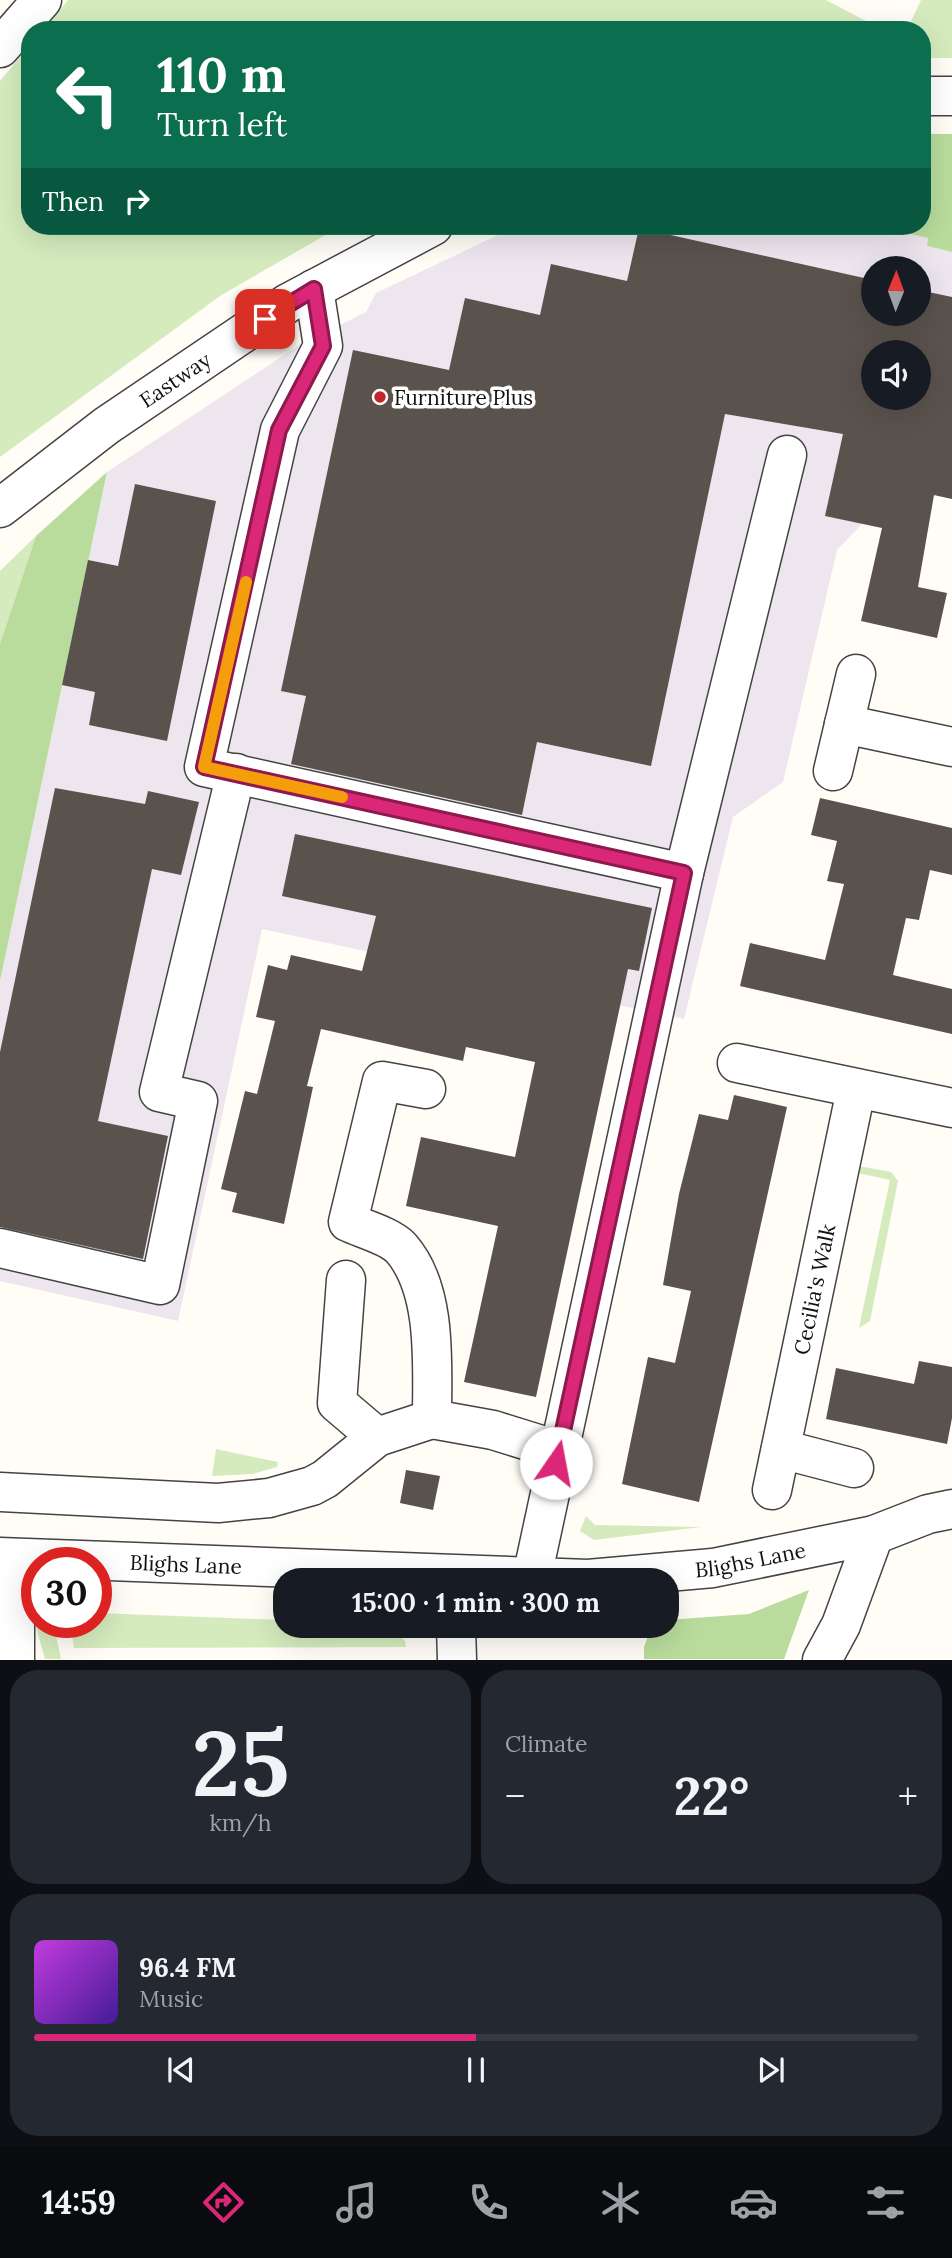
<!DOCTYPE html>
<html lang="en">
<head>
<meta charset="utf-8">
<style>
	:root { --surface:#171b24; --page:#242831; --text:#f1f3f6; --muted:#9ea1a6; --line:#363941; --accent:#db2777 }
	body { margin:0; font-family:Lora,serif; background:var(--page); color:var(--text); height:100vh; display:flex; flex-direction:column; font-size:26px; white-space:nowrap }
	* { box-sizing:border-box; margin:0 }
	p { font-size:23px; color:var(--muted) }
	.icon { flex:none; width:38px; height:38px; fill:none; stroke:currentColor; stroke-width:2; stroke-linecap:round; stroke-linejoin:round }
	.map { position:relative; height:1660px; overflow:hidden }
	.sheet { display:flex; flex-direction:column; gap:10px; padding:10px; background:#0d0f14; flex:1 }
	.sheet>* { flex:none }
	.banner { position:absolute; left:21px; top:21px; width:910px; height:214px; border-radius:28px; box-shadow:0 7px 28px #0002; background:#0b6e4f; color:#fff; overflow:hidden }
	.needle { width:46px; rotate:1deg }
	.controls { position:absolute; left:861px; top:256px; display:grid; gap:14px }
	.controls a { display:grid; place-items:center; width:70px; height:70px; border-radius:50%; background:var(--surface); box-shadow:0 7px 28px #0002; font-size:35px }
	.speed { position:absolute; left:21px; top:1547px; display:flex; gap:14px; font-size:35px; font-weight:700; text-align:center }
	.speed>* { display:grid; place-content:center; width:91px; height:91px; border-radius:50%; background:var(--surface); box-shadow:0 7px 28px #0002; line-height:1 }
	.speed .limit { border:10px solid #d22; background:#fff; color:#111 }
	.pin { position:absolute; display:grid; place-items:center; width:60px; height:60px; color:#fff; margin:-30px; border-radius:14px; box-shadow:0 4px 10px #0006 }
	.me { position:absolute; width:77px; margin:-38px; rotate:12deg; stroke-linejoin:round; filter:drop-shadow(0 0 5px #0008) }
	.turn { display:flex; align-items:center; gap:24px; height:147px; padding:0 21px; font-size:32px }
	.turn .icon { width:91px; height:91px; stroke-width:2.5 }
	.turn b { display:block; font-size:49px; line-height:60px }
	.then { display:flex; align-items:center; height:66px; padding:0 21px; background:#0003; gap:14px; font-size:26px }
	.big { font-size:52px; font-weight:700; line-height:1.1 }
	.sheet .card { flex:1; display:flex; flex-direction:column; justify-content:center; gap:10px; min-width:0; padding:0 24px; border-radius:28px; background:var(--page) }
	.sheet .dial { align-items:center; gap:0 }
	.dial b { font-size:91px; line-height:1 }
	.song { display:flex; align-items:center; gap:21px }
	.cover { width:84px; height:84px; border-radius:10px; background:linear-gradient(135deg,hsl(290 70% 55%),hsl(260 70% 35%)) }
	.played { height:7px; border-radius:4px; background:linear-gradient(90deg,var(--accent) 50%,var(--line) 50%) }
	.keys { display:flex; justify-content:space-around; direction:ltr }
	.heat { display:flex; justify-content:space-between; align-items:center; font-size:38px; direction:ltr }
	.sheet .tiles { flex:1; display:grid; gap:10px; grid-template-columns:1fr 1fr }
	.card:last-child { grid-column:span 2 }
	.trip { position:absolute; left:273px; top:1568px; width:406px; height:70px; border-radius:28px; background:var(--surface); box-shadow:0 7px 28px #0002; font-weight:700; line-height:70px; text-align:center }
	.tabs { display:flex; height:112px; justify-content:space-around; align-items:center; background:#090b0e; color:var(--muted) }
	.tabs .icon { width:49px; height:49px }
	.tabs .current { color:var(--accent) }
	.tabs b { font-size:32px; color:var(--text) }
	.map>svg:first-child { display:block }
	.industrial { fill:#eee6ef; fill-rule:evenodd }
	.green { fill:#d5ebbd }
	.forest { fill:#b9dc9c }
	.building { fill:#5a524d; fill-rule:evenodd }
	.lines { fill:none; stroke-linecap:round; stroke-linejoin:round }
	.minor-casing { stroke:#444; stroke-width:41 }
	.minor { stroke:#fff; stroke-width:38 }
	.route-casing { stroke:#8e194d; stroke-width:18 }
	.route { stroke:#db2777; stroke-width:12 }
	.slow { stroke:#f59e0b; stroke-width:12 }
	.poi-dot { fill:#c4262e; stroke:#fff; stroke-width:2.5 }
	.labels { text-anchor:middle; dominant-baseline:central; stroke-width:7; stroke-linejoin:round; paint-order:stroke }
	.street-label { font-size:21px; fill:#111; stroke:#fff }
	.poi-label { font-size:21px; fill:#111; stroke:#fff; text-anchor:start }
</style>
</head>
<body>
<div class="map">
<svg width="952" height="1660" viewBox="0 0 952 1660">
	<rect width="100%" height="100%" fill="#fffdf5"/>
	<path class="industrial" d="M517 226H874L929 238 927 246 952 252V499L908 490 864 522 837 550 783 782 733 817 684 1019 262 929 178 1321 0 1281V981L107 472 298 346 366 312 376 293ZM873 268H919V313H873ZM873 352H919V397H873Z"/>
	<g class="green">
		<path d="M68 0H826L883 30H43Z"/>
		<path d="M921 0H952V58H922V30H907Z"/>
		<path d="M30 45V226H341L220 296 0 457V81Z"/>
		<path d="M36 536 0 644V571Z"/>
		<path d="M859 1166 891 1172 898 1181 870 1321 859 1328 890 1180 858 1173Z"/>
		<path d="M216 1449 278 1462 277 1467 252 1474 212 1476Z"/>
		<path d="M586 1516 595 1525 701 1527 594 1540 580 1531Z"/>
		<path d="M96 1613 285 1620V1626H379L405 1640 406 1647 74 1648 70 1622H96Z"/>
		<path d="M53 1622 61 1659H45L36 1627Z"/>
	</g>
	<g class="forest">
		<path d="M922 134H952V252L927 246 928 238 874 226H922Z"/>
		<path d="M107 472 0 981V644L36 536Z"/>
		<path d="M809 1590 784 1659H644V1647L652 1626H667V1620L749 1614Z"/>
	</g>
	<g class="building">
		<path d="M639 228 873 280V313H919V290L952 297V499L934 495 918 587 947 593 937 638 861 621 882 528 825 516 843 434 725 414 651 766 537 742 522 815 291 764 306 696 281 691 353 350 449 370 465 298 540 315 551 264 627 281ZM873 352H919V397H873Z"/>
		<path d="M135 484 216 501 167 741 89 725 95 692 62 685 88 560 118 566Z"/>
		<path d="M55 788 145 804 148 791 199 802 181 875 152 869 98 1121 168 1136 143 1259 0 1227V1052Z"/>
		<path d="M820 798 952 828V875L930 870 919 920 906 918 893 975 952 989V1034L740 986 750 943 825 960 844 884 827 881 837 841 811 835Z"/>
		<path d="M295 834 652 908 639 971 628 969 536 1397 464 1382 498 1226 406 1206 421 1137 515 1157 535 1062 466 1047 463 1061 321 1029 307 1086 313 1087 284 1224 232 1212 237 1193 221 1189 245 1091 257 1094 275 1021 256 1017 268 965 287 970 291 955 362 971 376 916 282 896Z"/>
		<path d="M734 1095 787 1107 699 1502 622 1484 648 1357 675 1363 691 1291 663 1285 679 1194 699 1114 728 1120Z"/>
		<path d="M919 1361 952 1367V1418L947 1444 826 1419 836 1368 914 1384Z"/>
		<path d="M406 1470 440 1476 433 1510 400 1503Z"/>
	</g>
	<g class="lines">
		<defs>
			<g id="minor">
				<path d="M0 48 42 0"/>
				<path d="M922 96H952"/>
				<path d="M314 289 323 346 280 430 204 767 684 873 532 1577"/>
				<path id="s1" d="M0 508 106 426 288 303 433 226"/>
				<path d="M844 724 952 747"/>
				<path d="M833 771 856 674"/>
				<path d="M684 873 787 455"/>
				<path d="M737 1063 952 1108"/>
				<path d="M426 1089 382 1081 348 1222C363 1229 390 1236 401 1248 438 1290 432 1366 432 1419L493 1430 538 1444 556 1463"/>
				<path d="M0 1248 160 1285 198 1101 159 1092 236 773"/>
				<path d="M346 1280 337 1403 377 1437"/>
				<path d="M781 1449 854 1468"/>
				<path id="s2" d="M772 1490 856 1090"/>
				<path d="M0 1492 218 1503 269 1498 312 1486 325 1479 377 1437 432 1419"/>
				<path id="s3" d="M0 1557 588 1579 713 1568 874 1535 928 1514 952 1509"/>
				<path d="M456 1626 457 1660"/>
				<path d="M15 1660V1558"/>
				<path d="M822 1660 841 1625 874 1535"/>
			</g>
		</defs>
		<use href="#minor" class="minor-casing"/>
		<use href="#minor" class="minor"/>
	</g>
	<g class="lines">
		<defs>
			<path id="route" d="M265 319 314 289 323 346 279 430 204 767 684 873 556 1463"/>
		</defs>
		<use href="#route" class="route-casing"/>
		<use href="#route" class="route"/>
		<path class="slow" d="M246 582 204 767 342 797"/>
	</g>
	<circle class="poi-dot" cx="380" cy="397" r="7"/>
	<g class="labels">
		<g class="street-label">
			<text stroke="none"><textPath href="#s1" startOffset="217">Eastway</textPath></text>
			<text stroke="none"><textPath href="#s2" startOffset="205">Cecilia's Walk</textPath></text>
			<text stroke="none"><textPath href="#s3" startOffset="752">Blighs Lane</textPath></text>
			<text stroke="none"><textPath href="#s3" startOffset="186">Blighs Lane</textPath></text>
		</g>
		<g class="poi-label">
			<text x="394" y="397">Furniture Plus</text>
		</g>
	</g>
</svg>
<div class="controls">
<a><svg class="needle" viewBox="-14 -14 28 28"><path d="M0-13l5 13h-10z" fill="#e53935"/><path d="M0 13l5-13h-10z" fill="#9ea1a6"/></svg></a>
<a><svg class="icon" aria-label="sound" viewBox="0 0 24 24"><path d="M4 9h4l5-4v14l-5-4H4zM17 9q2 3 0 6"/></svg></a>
</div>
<div class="speed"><div class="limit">30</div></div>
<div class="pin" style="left:265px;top:319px;background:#d93025"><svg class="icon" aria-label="arrive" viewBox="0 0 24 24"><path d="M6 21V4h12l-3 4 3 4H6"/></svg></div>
<svg class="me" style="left:556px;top:1463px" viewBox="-20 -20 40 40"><circle r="19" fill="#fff"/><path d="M0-13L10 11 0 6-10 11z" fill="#db2777"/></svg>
<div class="trip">15:00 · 1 min · 300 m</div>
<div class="banner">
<div class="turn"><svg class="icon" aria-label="left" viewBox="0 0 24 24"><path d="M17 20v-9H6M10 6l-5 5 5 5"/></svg><div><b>110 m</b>Turn left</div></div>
<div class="then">Then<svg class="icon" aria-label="right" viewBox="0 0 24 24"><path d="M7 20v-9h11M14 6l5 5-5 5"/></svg></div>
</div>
</div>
<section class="sheet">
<div class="tiles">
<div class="card dial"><b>25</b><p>km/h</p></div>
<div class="card"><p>Climate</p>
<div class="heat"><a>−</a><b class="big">22°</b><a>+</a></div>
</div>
<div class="card">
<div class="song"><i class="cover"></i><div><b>96.4 FM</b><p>Music</p></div></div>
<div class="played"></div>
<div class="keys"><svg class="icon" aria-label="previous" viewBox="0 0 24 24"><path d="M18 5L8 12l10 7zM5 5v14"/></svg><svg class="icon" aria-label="pause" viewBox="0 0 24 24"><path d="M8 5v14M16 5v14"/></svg><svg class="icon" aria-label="next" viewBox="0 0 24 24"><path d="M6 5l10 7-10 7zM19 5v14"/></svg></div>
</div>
</div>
</section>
<nav class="tabs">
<b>14:59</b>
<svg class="icon current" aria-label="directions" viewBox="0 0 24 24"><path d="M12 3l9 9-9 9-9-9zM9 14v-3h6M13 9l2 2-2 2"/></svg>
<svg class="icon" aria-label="music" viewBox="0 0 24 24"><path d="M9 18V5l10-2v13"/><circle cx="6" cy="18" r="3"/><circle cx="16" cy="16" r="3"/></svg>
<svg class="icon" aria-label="phone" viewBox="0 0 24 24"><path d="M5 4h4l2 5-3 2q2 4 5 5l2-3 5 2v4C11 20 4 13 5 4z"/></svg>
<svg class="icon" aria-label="climate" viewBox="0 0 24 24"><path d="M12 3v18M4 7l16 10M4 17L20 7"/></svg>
<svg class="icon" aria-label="car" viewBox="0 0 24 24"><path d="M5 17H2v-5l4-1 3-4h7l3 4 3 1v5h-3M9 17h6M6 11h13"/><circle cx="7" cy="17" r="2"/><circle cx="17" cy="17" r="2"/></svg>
<svg class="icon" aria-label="filters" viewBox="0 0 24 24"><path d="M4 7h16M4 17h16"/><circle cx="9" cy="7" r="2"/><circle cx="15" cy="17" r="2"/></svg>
</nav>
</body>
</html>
